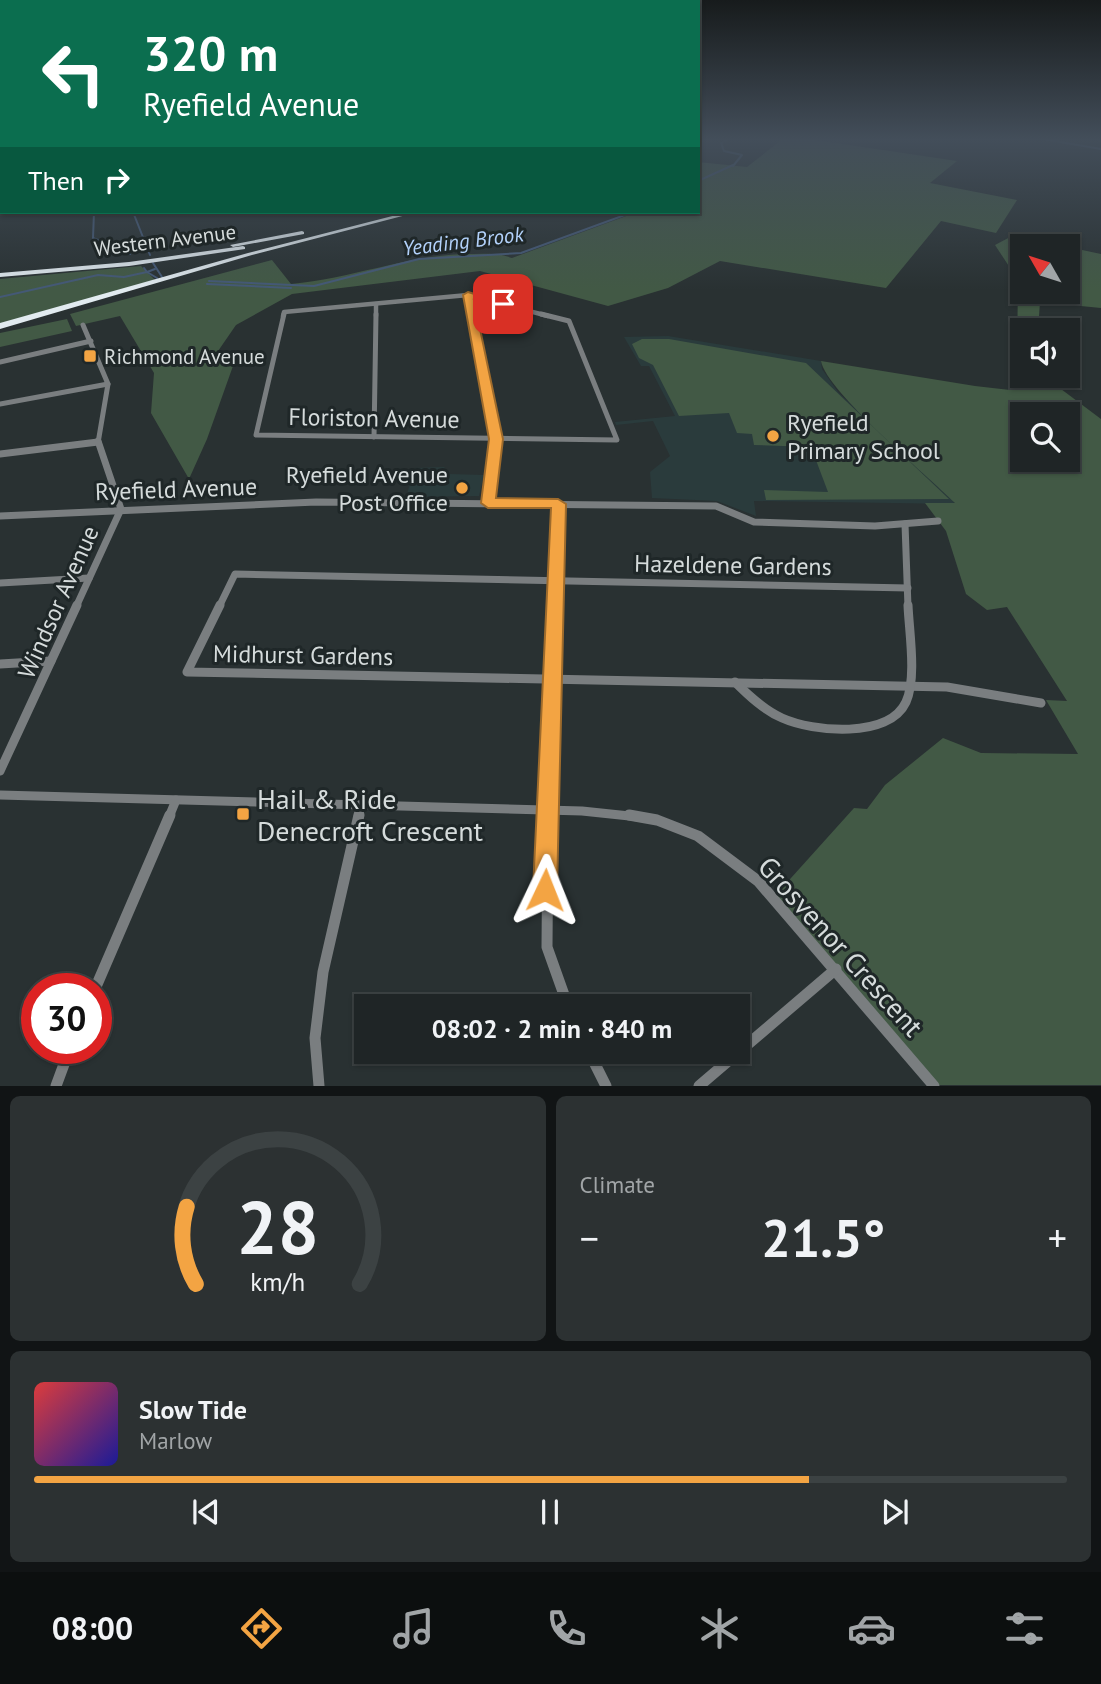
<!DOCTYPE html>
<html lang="en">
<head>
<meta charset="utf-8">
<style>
	:root { --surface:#1f2526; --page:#2c3132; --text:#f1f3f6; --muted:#a1a5a7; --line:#3c4243; --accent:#f3a443 }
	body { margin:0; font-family:"PT Sans",sans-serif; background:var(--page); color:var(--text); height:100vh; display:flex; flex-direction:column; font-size:26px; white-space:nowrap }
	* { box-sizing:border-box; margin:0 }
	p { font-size:23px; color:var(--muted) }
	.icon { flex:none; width:38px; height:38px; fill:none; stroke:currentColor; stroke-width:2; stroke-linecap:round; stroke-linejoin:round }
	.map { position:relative; height:1086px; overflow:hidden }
	.sheet { display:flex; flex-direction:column; gap:10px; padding:10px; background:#111415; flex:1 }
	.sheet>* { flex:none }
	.hud { position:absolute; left:0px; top:0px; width:700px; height:214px; box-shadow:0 2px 5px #0004,0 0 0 2px var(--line); background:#0b6e4f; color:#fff; overflow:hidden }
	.needle { width:46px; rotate:309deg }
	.buttons { position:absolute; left:1010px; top:234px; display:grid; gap:14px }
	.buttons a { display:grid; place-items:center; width:70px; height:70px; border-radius:0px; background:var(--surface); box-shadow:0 2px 5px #0004,0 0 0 2px var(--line); font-size:35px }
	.speed { position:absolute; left:21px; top:973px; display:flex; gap:14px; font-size:35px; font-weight:700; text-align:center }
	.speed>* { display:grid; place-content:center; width:91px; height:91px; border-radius:50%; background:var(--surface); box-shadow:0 2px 5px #0004,0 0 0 2px var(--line); line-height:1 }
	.speed .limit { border:10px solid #d22; background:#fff; color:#111 }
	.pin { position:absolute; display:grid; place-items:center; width:60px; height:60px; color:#fff; margin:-30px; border-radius:14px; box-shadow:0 4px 10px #0006 }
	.me { position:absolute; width:77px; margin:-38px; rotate:2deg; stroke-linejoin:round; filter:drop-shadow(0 0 5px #0008) }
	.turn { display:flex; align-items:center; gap:24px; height:147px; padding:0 28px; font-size:32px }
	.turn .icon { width:91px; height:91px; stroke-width:2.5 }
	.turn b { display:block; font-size:49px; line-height:60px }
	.then { display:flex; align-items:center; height:66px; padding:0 28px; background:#0003; gap:14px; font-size:26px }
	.big { font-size:52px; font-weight:600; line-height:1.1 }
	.sheet .widget { flex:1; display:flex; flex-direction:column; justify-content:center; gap:10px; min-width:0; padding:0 24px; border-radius:10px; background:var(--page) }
	.sheet .dial { align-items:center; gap:0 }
	.dial svg { height:182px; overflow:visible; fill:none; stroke:var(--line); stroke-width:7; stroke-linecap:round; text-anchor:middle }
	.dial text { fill:var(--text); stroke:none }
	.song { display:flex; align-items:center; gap:21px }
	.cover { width:84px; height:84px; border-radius:10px; background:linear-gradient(135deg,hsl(0 70% 55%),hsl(240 70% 35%)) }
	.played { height:7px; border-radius:4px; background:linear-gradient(90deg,var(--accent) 75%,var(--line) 75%) }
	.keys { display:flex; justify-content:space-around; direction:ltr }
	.heat { display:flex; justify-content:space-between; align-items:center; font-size:38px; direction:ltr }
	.sheet .tiles { flex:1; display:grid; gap:10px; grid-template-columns:1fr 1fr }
	.widget:last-child { grid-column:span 2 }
	.trip { position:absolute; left:354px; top:994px; width:396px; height:70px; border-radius:0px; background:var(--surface); box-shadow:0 2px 5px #0004,0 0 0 2px var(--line); font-weight:600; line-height:70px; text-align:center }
	.tab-bar { display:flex; height:112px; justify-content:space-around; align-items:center; background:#0c0f0f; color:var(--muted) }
	.tab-bar .icon { width:49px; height:49px }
	.tab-bar .active { color:var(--accent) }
	.tab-bar b { font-size:32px; color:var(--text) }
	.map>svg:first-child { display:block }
	.built { fill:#2a3b3c }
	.green { fill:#425945; fill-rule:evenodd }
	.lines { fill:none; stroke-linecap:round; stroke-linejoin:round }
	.stream { stroke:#445976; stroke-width:2 }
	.street-far4 { stroke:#7a7e80; stroke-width:4.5 }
	.street-far3 { stroke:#7a7e80; stroke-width:5 }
	.street-far2 { stroke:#7a7e80; stroke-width:7 }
	.street-far1 { stroke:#7a7e80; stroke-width:9 }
	.street { stroke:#7a7e80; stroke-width:11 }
	.highway { fill:#e2ebf0; fill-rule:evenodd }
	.route { fill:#f3a443; stroke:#9e6b2c; stroke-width:2 }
	.poi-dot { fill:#f3a443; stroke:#1f2728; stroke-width:2.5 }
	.labels { text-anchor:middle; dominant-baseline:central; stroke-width:6; stroke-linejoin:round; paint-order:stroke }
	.far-street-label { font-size:21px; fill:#d5dbdb; stroke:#1f2728 }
	.far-water-label { font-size:21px; font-style:italic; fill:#b2d1fa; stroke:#1f2728 }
	.far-poi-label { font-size:21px; fill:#d5dbdb; stroke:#1f2728; text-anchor:start }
	.street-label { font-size:24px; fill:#d5dbdb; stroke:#1f2728 }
	.poi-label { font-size:24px; fill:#d5dbdb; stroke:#1f2728; text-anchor:start }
	.near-poi-label { font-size:28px; fill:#d5dbdb; stroke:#1f2728; text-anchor:start }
	.near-street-label { font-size:28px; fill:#d5dbdb; stroke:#1f2728 }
</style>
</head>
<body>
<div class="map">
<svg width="1101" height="1086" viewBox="0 0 1101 1086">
	<rect width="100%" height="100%" fill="#293132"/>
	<g class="built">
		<path d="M668 336 821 361 822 369 838 392 956 504 754 501 756 516 717 501 652 498 650 472 670 456 653 421 616 425 615 422 675 416 649 366H641L624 337Z"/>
		<path d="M444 467 450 474 484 475 479 496 406 497 415 468Z"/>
	</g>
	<g class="green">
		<path d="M784 138H802L957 161 930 183 1017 200 996 233 941 221 886 288 720 261 668 288 608 306 480 271 292 294 236 325 216 354 233 366 207 439 189 479 151 413 154 373 120 316 76 326 70 314 272 260 291 284C350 279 404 256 464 254 481 254 496 252 512 258L637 212H698V162L747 167Z"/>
		<path d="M1012 236 1064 247H1022V292H1068V247L1101 254V308L1040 302 1038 331H1022V358L1017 356 1018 280 995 245Z"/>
		<path d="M141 266 155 280 0 324V279Z"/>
		<path d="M67 319 72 331 0 347V333Z"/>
		<path d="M642 339H669L806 363 949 499 766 500 764 490 828 492 811 447 754 445 752 434 737 433 729 413 679 416 653 365 639 358 632 344Z"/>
		<path d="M821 361 975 386 1010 390 1061 389 1101 419V1085H937L773 898 854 808 867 809 885 785 943 738 981 753 1078 754 1046 700 1067 701 1007 607 987 610 966 594 946 531 925 503H955C929 477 826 391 821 361ZM1022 415H1068V460H1022Z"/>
	</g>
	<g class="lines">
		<g class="stream">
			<path d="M730 138 721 143 724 151 742 155 733 166"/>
			<path d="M1037 138 1101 149"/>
			<path d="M698 181 733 165"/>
			<path d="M94 212 93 238 130 254"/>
			<path d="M133 212 150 255"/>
			<path d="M153 263 162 277"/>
			<path d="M144 268 147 272 155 269"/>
			<path d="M209 281 314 286 419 259 521 253 633 212"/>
			<path d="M207 284 291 288"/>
			<path d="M0 297 98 275 124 277 147 272 157 278"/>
		</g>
		<g class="street-far4">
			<path d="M468 295 472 316"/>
			<path d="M283 316 284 312 468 295 548 316"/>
			<path d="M376 316V304"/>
		</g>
		<g class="street-far3">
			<path d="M284 314 256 435 617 440 569 321 541 314"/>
			<path d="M472 314 495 443"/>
			<path d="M83 325 108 384 98 443"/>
			<path d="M0 362 91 341"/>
			<path d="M0 404 108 384"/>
			<path d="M374 437 376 314"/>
			<path d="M89 443 98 442"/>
		</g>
		<g class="street-far2">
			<path d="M0 454 98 442"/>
			<path d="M488 503 496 441"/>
			<path d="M0 516 316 502 716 506 754 522 875 526 938 521"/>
			<path d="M905 524 908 607"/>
			<path d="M0 583 89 578"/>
			<path d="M76 607 121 509 98 441"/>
			<path d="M219 607 235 574 908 588"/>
			<path d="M555 607 558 504"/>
		</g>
		<g class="street-far1">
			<path d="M220 605 187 672 947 687 1041 703"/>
			<path d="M0 664 51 661"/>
			<path d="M735 682C749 696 764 710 782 718 813 732 889 739 906 702 917 678 909 631 908 605"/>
			<path d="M0 771 77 605"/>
			<path d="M0 795 582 811 639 817"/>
			<path d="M169 817 176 800"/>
			<path d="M358 817 361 805"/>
			<path d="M547 817 555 605"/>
		</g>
		<g class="street">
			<path d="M548 815 547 947 568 1006"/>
			<path d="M629 815 657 820 698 836 758 881 934 1086"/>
			<path d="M95 989 170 815"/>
			<path d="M589 1052 606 1086"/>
			<path d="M56 1086 70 1048"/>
			<path d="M319 1086 315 1038 323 972 359 815"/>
			<path d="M699 1086 836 969"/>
		</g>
		<g class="highway">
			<path d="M408 212 414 213 252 255 0 329V323L248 253Z"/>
			<path d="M302 231 304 232V234L233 247 230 245Z"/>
			<path d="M243 246 245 247V249L129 266 0 277V273L129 262Z"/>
		</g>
	</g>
	<linearGradient id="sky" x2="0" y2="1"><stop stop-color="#171b1c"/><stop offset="0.48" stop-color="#434e5a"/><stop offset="1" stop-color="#434e5a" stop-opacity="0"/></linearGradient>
	<rect width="1101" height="290" fill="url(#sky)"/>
	<path class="route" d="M468 292 508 304 503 307 474 300 503 439 496 498 558 499 566 504 557 890 553 898 545 902 536 898 533 890 551 508H488L481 503 489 439 463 295Z"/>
	<g class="poi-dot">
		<rect x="83" y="349" width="14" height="14" rx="3.5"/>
		<circle cx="773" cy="436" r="7"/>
		<circle cx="462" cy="488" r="7"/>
		<rect x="236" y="807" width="14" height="14" rx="3.5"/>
	</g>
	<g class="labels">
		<g class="far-street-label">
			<text transform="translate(165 240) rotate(-7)">Western Avenue</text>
		</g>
		<g class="far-water-label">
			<text transform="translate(463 241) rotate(-7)">Yeading Brook</text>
		</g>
		<g class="far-poi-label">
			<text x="104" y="356">Richmond Avenue</text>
		</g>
		<g class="street-label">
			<text transform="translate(374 418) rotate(1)">Floriston Avenue</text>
			<text transform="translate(176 489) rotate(-2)">Ryefield Avenue</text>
			<text transform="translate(733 565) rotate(1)">Hazeldene Gardens</text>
			<text transform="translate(58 602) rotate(-66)">Windsor Avenue</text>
			<text transform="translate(303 655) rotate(1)">Midhurst Gardens</text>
		</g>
		<g class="poi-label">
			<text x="787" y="422">Ryefield<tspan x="787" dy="28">Primary School</tspan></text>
			<text x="448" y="474" text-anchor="end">Ryefield Avenue<tspan x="448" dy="28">Post Office</tspan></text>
		</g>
		<g class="near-poi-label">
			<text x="257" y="798">Hail &amp; Ride<tspan x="257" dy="32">Denecroft Crescent</tspan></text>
		</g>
		<g class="near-street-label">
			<text transform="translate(841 946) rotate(48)">Grosvenor Crescent</text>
		</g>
	</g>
</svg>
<div class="buttons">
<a><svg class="needle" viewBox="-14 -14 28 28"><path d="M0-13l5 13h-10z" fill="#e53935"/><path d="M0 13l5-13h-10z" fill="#a1a5a7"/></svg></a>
<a><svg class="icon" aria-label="sound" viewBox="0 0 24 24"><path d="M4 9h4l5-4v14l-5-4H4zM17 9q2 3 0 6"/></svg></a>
<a><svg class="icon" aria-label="search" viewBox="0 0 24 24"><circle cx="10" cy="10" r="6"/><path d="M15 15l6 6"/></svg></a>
</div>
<div class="speed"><div class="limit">30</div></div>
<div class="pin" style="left:503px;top:304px;background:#d93025"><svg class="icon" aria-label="arrive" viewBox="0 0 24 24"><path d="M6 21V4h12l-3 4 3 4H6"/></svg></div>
<svg class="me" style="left:545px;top:890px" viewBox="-20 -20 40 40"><path d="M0-17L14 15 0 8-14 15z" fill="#f3a443" stroke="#fff" stroke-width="4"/></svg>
<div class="trip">08:02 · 2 min · 840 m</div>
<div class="hud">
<div class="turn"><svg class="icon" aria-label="left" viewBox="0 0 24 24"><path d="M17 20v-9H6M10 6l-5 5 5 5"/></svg><div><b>320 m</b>Ryefield Avenue</div></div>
<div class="then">Then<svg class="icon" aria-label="right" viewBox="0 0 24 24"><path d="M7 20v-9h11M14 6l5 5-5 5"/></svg></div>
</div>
</div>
<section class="sheet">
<div class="tiles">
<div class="widget dial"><svg viewBox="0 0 100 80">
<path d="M14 69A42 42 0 1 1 86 69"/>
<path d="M14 69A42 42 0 0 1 10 35" stroke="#f3a443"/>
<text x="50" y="56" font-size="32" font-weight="700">28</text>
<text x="50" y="72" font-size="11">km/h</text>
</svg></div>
<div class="widget"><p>Climate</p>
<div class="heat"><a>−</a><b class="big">21.5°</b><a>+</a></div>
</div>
<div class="widget">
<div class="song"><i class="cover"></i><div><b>Slow Tide</b><p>Marlow</p></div></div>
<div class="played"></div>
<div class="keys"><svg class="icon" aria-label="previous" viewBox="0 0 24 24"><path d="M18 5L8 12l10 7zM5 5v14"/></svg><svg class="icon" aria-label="pause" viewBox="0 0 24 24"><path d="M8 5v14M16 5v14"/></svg><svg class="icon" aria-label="next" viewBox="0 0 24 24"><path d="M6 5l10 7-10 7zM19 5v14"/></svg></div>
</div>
</div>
</section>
<nav class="tab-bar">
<b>08:00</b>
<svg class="icon active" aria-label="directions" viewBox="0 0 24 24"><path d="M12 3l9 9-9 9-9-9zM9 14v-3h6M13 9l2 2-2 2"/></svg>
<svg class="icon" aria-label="music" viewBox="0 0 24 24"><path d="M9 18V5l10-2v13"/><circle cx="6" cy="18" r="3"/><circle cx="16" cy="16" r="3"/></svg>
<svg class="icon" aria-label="phone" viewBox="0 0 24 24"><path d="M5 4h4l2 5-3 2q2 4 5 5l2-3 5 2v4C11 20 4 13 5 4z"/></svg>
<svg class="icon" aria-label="climate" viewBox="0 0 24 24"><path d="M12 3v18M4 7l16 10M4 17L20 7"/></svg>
<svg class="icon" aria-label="car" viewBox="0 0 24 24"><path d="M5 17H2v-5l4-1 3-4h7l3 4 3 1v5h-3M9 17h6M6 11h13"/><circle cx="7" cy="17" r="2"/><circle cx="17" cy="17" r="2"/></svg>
<svg class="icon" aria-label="filters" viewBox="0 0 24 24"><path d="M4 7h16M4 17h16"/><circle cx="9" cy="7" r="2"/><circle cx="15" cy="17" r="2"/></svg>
</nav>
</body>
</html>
